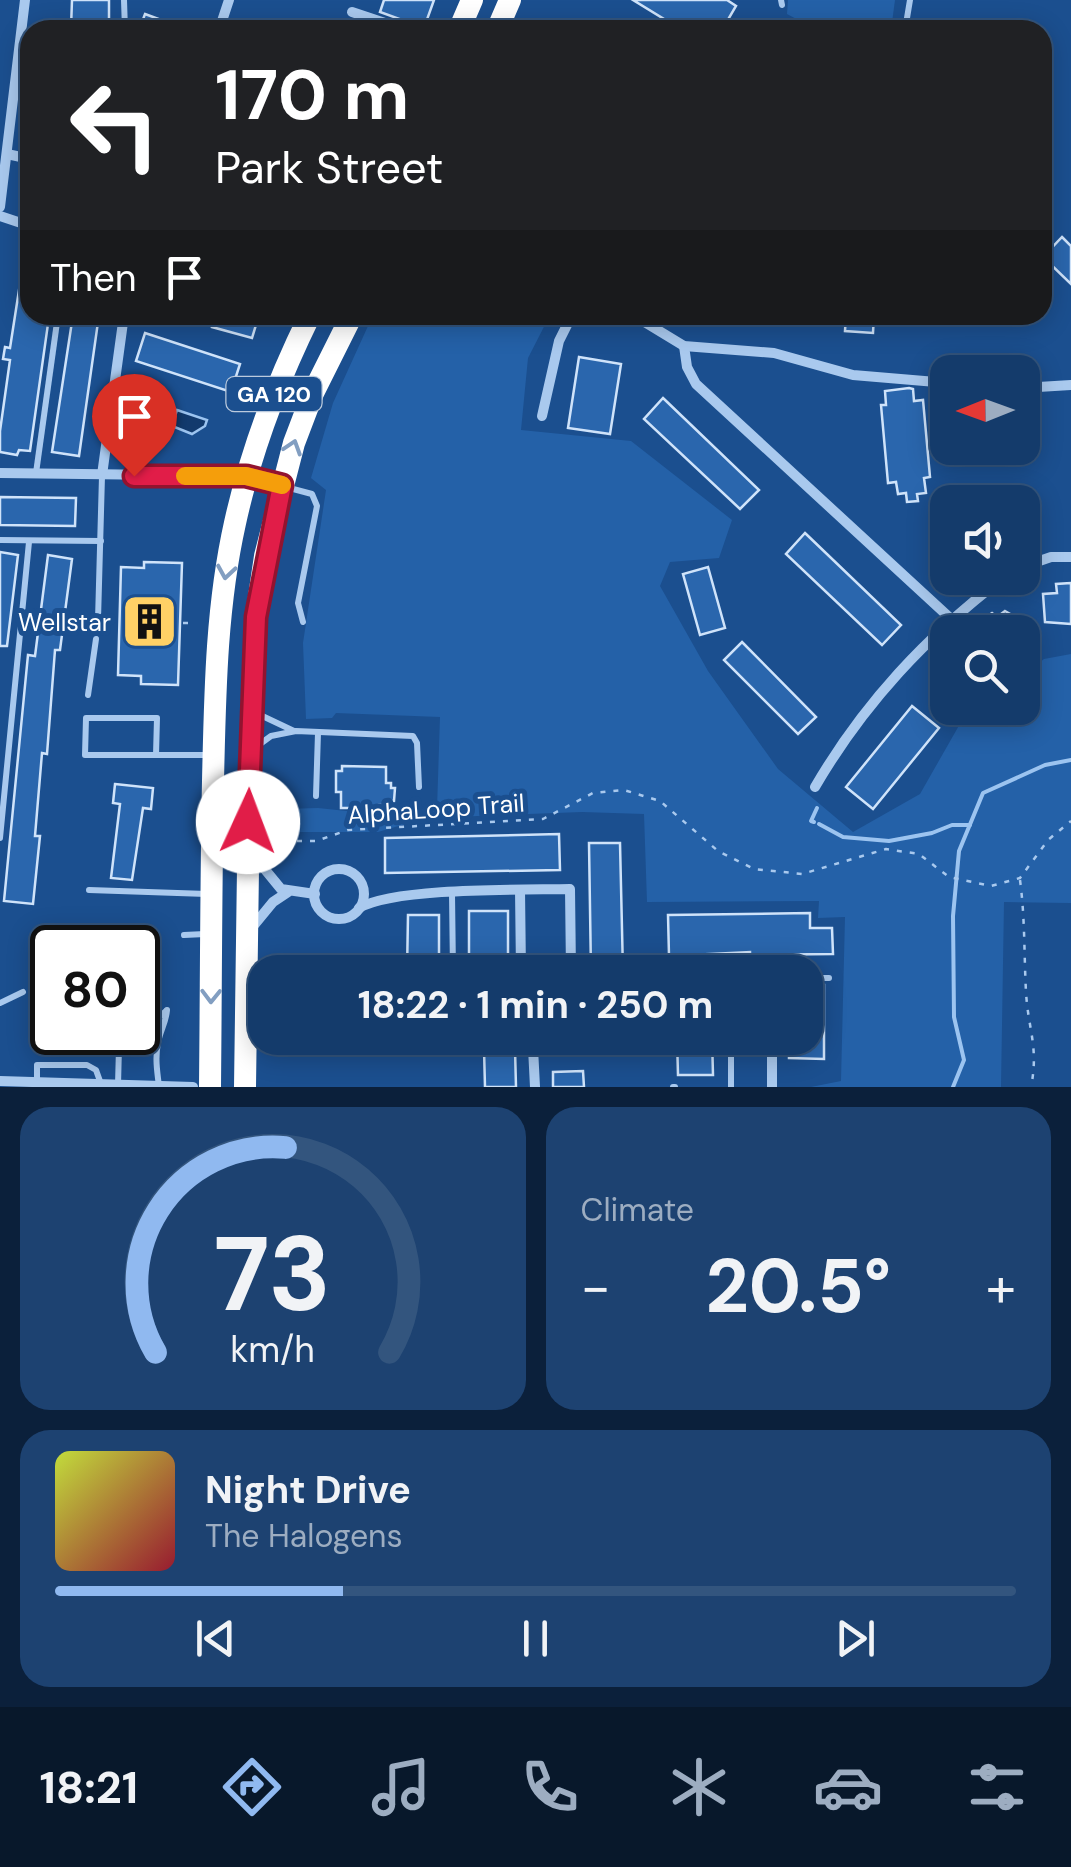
<!DOCTYPE html>
<html lang="en">
<head>
<meta charset="utf-8">
<style>
	:root { --surface:#143b6b; --page:#1d4271; --text:#f1f3f6; --muted:#9dadc1; --line:#33557e; --accent:#90b9f0 }
	body { margin:0; font-family:"DM Sans",sans-serif; background:var(--page); color:var(--text); height:100vh; display:flex; flex-direction:column; font-size:38px; white-space:nowrap }
	* { box-sizing:border-box; margin:0 }
	p { font-size:32px; color:var(--muted) }
	.icon { flex:none; width:55px; height:55px; fill:none; stroke:currentColor; stroke-width:2; stroke-linecap:round; stroke-linejoin:round }
	.map { position:relative; height:1087px; overflow:hidden }
	.details { display:flex; flex-direction:column; gap:20px; padding:20px; background:#0b203b; flex:1 }
	.details>* { flex:none }
	.banner { position:absolute; left:20px; top:20px; width:1032px; height:305px; border-radius:30px; box-shadow:0 5px 25px #0003,0 0 0 2px var(--line); background:#202124; color:#fff; overflow:hidden }
	.needle { width:65px; rotate:269deg }
	.tools { position:absolute; left:930px; top:355px; display:grid; gap:20px }
	.tools a { display:grid; place-items:center; width:110px; height:110px; border-radius:20px; background:var(--surface); box-shadow:0 5px 25px #0003,0 0 0 2px var(--line); font-size:50px }
	.speed { position:absolute; left:30px; top:925px; display:flex; gap:20px; font-size:50px; font-weight:700; text-align:center }
	.speed>* { display:grid; place-content:center; width:130px; height:130px; border-radius:50%; background:var(--surface); box-shadow:0 5px 25px #0003,0 0 0 2px var(--line); line-height:1 }
	.speed .limit { border:5px solid #111; border-radius:15px; background:#fff; color:#111 }
	.pin { position:absolute; display:grid; place-items:center; width:85px; height:85px; color:#fff; margin:-102px -42px; border-radius:50% 50% 50% 0; rotate:-45deg; box-shadow:0 0 10px #0007 }
	.pin .icon { rotate:45deg }
	.me { position:absolute; width:110px; margin:-55px; rotate:2deg; stroke-linejoin:round; filter:drop-shadow(0 0 8px #0008) }
	.turn { display:flex; align-items:center; gap:35px; height:210px; padding:0 30px; font-size:45px }
	.turn .icon { width:130px; height:130px; stroke-width:2.5 }
	.turn b { display:block; font-size:70px; line-height:85px }
	.then { display:flex; align-items:center; height:95px; padding:0 30px; background:#0003; gap:20px; font-size:38px }
	.big { font-size:75px; font-weight:700; line-height:1.1 }
	.details .tile { flex:1; display:flex; flex-direction:column; justify-content:center; gap:15px; min-width:0; padding:0 35px; border-radius:30px; background:var(--page) }
	.details .dial { align-items:center; gap:0 }
	.dial svg { height:260px; overflow:visible; fill:none; stroke:var(--line); stroke-width:7; stroke-linecap:round; text-anchor:middle }
	.dial text { fill:var(--text); stroke:none }
	.song { display:flex; align-items:center; gap:30px }
	.cover { width:120px; height:120px; border-radius:15px; background:linear-gradient(135deg,hsl(70 70% 55%),hsl(350 70% 35%)) }
	.played { height:10px; border-radius:5px; background:linear-gradient(90deg,var(--accent) 30%,var(--line) 30%) }
	.keys { display:flex; justify-content:space-around; direction:ltr }
	.heat { display:flex; justify-content:space-between; align-items:center; font-size:55px; direction:ltr }
	.details .tiles { flex:1; display:grid; gap:20px; grid-template-columns:1fr 1fr }
	.tile:last-child { grid-column:span 2 }
	.trip { position:absolute; left:248px; top:955px; width:575px; height:100px; border-radius:30px; background:var(--surface); box-shadow:0 5px 25px #0003,0 0 0 2px var(--line); font-weight:700; line-height:100px; text-align:center }
	.tabs { display:flex; height:160px; justify-content:space-around; align-items:center; background:#08182b; color:var(--muted) }
	.tabs .icon { width:70px; height:70px }
	.tabs .active { color:var(--accent) }
	.tabs b { font-size:45px; color:var(--text) }
	.map>svg:first-child { display:block }
	.green { fill:#2461a8 }
	.water { fill:#123a6d; stroke:#9cc4f0; stroke-width:2.5 }
	.lines { fill:none; stroke-linecap:round; stroke-linejoin:round }
	.stream { stroke:#9cc4f0; stroke-width:4 }
	.building { fill:#2a66ad; stroke:#cfe3fa; stroke-width:2.5 }
	.path { stroke:#a9c9ee; stroke-width:2.5; stroke-dasharray:5 8; stroke-linecap:butt }
	.lane { stroke:#a9c9ee; stroke-width:6 }
	.street { stroke:#a9c9ee; stroke-width:10 }
	.highway { stroke:#fff; stroke-width:22 }
	.oneway { stroke:#829ec1 }
	.route-casing { stroke:#92132f; stroke-width:25 }
	.route { stroke:#e11d48; stroke-width:18 }
	.slow { stroke:#f59e0b; stroke-width:18 }
	.labels { text-anchor:middle; dominant-baseline:central; stroke-width:10; stroke-linejoin:round; paint-order:stroke }
	.shield { fill:#1b4f8f; stroke:#bbcadd; stroke-width:2.5 }
	.shield-label { font-size:22px; font-weight:bold; fill:#fff }
	.poi-label { font-size:25px; fill:#fff; stroke:#1b4f8f; text-anchor:end }
	.street-label { font-size:25px; fill:#fff; stroke:#1b4f8f }
</style>
</head>
<body>
<div class="map">
<svg width="1071" height="1087" viewBox="0 0 1071 1087">
	<rect width="100%" height="100%" fill="#1b4f8f"/>
	<g class="green">
		<path d="M788 0H895L891 30H817L787 14Z"/>
		<path d="M373 315H550L528 358 521 430 631 441 732 520 719 558 670 562 660 586 708 671 778 769 853 832 920 794 961 722 980 708H1022L1023 675 1044 659 1071 654V903L1004 902 1001 1087H811L841 1081 845 917 818 918 819 901 647 902 644 814 582 812 426 818 378 832H285L284 809 318 808 375 814 398 809H437L440 717 336 713 332 718 306 719 303 643 326 490 311 478 333 403Z"/>
	</g>
	<path class="water" d="M177 410 207 420 205 426 192 434 172 426Z"/>
	<g class="lines">
		<g class="stream">
			<path d="M814 822 811 821 817 808"/>
			<path d="M819 824 843 837 889 841 932 833 952 825H970"/>
			<path d="M953 1087 964 1060 954 1017 953 916 959 851 983 793 1045 765 1071 760"/>
		</g>
	</g>
	<g class="building">
		<path d="M72 0H109V28H71Z"/>
		<path d="M384 0H434L424 28 380 12Z"/>
		<path d="M633 0H727L736 6 722 30H668L672 24Z"/>
		<path d="M145 14 186 29V30H139Z"/>
		<path d="M1062 237 1071 246V284L1043 257Z"/>
		<path d="M24 258H30V315H48V324L30 451 19 450 17 455 0 452V431L10 360 3 359 5 347 10 348Z"/>
		<path d="M73 315H99L79 456 52 452Z"/>
		<path d="M195 315H259L252 338 212 327 213 323Z"/>
		<path d="M846 315H874L873 333 845 331Z"/>
		<path d="M145 333 240 364 231 392 136 361Z"/>
		<path d="M579 357 621 364 610 434 568 428Z"/>
		<path d="M909 388 913 389 914 401 923 400 930 477 924 478 926 493 917 494 918 501 907 502 906 493 898 494 896 482 888 483 881 405H886L885 391Z"/>
		<path d="M152 397 169 403 160 431 143 425Z"/>
		<path d="M663 398 759 490 740 509 644 419Z"/>
		<path d="M0 497 76 498 75 526 0 525Z"/>
		<path d="M805 533 901 625 882 645 786 554Z"/>
		<path d="M0 552 18 555 7 646H0Z"/>
		<path d="M48 555 72 559 60 650H55L47 754 42 753 35 836H40L33 904 4 901 28 655 35 656Z"/>
		<path d="M144 562 182 563 178 685 141 684V676L118 675 121 567 144 568Z"/>
		<path d="M708 567 725 628 700 635 683 574Z"/>
		<path d="M1071 583V624L1045 622 1043 594 1057 593 1056 584Z"/>
		<path d="M1005 611 1021 620 1026 627 1022 632H972L977 623 992 613 997 617Z"/>
		<path d="M742 642 816 717 798 734 724 660Z"/>
		<path d="M948 660V702L934 682Z"/>
		<path d="M912 706 939 728 873 809 846 787Z"/>
		<path d="M342 766 386 767V783H391V788H395L394 801H391V805H379V808H341V792H336V771H342Z"/>
		<path d="M115 784 153 788 151 809 143 808 132 880 111 878 120 804 113 803Z"/>
		<path d="M559 834 560 870 385 873V838Z"/>
		<path d="M589 843H620L623 972H591Z"/>
		<rect x="469" y="911" width="39" height="61"/>
		<path d="M810 913V928H832L833 954 750 955V952L669 956 668 915Z"/>
		<path d="M408 915H439V972H407Z"/>
		<path d="M39 961H52V1030H33V999H39Z"/>
		<path d="M805 985H824V1059L789 1058V1038H805Z"/>
		<path d="M406 1038H439V1049L407 1050Z"/>
		<path d="M592 1038H623L624 1051 592 1052Z"/>
		<path d="M677 1038H712L713 1075H678Z"/>
		<path d="M484 1049H515L516 1087H485Z"/>
		<path d="M583 1071 584 1087H553V1072Z"/>
	</g>
	<g class="lines">
		<g class="path">
			<path d="M128 403 146 409"/>
			<path d="M183 623H196"/>
			<path d="M271 841H316L348 830 543 819 593 793 624 790 660 801 718 851 754 869 802 874 886 849 919 854 949 877 991 886 1020 878 1048 840 1071 821"/>
			<path d="M1020 880C1025 917 1024 954 1026 992 1028 1029 1039 1047 1031 1087"/>
		</g>
		<g class="lane">
			<path d="M124 0 125 30"/>
			<path d="M781 0 782 5"/>
			<path d="M905 30 910 0"/>
			<path d="M36 473 58 315"/>
			<path d="M252 478 312 494 317 506 298 603 303 622"/>
			<path d="M0 540 101 541"/>
			<path d="M98 620 102 476"/>
			<path d="M88 695 96 639"/>
			<path d="M256 713 294 731"/>
			<path d="M256 747 271 736 296 731 413 736 417 743 419 787"/>
			<path d="M156 755 157 718H86L85 755H207"/>
			<path d="M316 796 318 733"/>
			<path d="M0 838 29 542"/>
			<path d="M89 890 207 894"/>
			<path d="M452 894 453 972"/>
			<path d="M184 935 205 934"/>
			<path d="M805 978H829"/>
			<path d="M0 1003 23 992"/>
			<path d="M138 1028 153 1023 166 1011"/>
			<path d="M453 1038 528 1039"/>
			<path d="M731 1038V1087"/>
			<path d="M118 1085 119 1047 130 1032"/>
			<path d="M37 1086V1065H87L96 1070 101 1084"/>
			<path d="M159 1086C157 1071 155 1057 158 1043 160 1031 166 1023 167 1010"/>
			<path d="M673 1087H675"/>
		</g>
		<g class="street">
			<path d="M352 12 406 30"/>
			<path d="M219 30 229 0"/>
			<path d="M7 154 30 159"/>
			<path d="M0 207 25 0"/>
			<path d="M0 216 30 226"/>
			<path d="M633 315 684 346 774 353 853 375 948 383"/>
			<path d="M684 346 687 367 696 384 950 618"/>
			<path d="M1022 388 1071 385"/>
			<path d="M542 416 559 341 572 315"/>
			<path d="M0 473 246 476"/>
			<path d="M102 475 124 315"/>
			<path d="M1022 567 1051 557H1071"/>
			<path d="M815 787C864 703 926 637 1003 578"/>
			<path d="M253 855 281 889 315 894"/>
			<circle cx="339" cy="894" r="25"/>
			<path d="M520 890 521 972"/>
			<path d="M359 908C396 887 523 890 570 889L571 972"/>
			<path d="M250 930 273 902 288 892"/>
			<path d="M528 1038 533 1048 535 1087"/>
			<path d="M533 1048 551 1051 569 1038"/>
			<path d="M0 1081 193 1087"/>
			<path d="M772 1087V1038"/>
		</g>
		<g class="highway">
			<path d="M459 30 472 0"/>
			<path d="M497 30 510 0"/>
			<path d="M210 1087C211 985 211 883 213 781 215 695 216 608 235 523 251 450 277 382 310 315"/>
			<path d="M245 1087 249 795 256 617 265 556 294 443 313 393 352 315"/>
		</g>
	</g>
	<defs><path id="oneway-chevron" d="M-2-3.5L2.5 0L-2 3.5" fill="none" stroke-width="1.6" stroke-linecap="round" stroke-linejoin="round" transform="scale(2.5)"/></defs>
	<g class="oneway">
		<use href="#oneway-chevron" transform="translate(293 447) rotate(-72)"/>
		<use href="#oneway-chevron" transform="translate(226 572) rotate(99)"/>
		<use href="#oneway-chevron" transform="translate(211 996) rotate(91)"/>
	</g>
	<g class="lines">
		<defs>
			<path id="route" d="M134 476H246L282 485 256 617 248 822"/>
		</defs>
		<use href="#route" class="route-casing"/>
		<use href="#route" class="route"/>
		<path class="slow" d="M185 476H246L282 485"/>
	</g>
	<defs>
		<symbol id="building-square" viewBox="-11 -11 22 22"><rect x="-9" y="-9" width="18" height="18" rx="4" fill="#ffd166" stroke="#1b4f8f"/><path d="M-4-6H4V6H1V3H-1V6H-4ZM-2.5-4.3h1.7v1.8h-1.7ZM.8-4.3h1.7v1.8H.8ZM-2.5-1h1.7V.8h-1.7ZM.8-1h1.7V.8H.8Z" fill="#111"/></symbol>
	</defs>
	<g fill-rule="evenodd">
		<use href="#building-square" x="118" y="590" width="63" height="63"/>
	</g>
	<g class="labels">
		<rect class="shield" x="226.5" y="377" width="95" height="34" rx="8"/>
		<g class="shield-label">
			<text x="274" y="394">GA 120</text>
		</g>
		<g class="poi-label">
			<text x="111" y="622">Wellstar</text>
		</g>
		<g class="street-label">
			<text transform="translate(436 809) rotate(-4)">AlphaLoop Trail</text>
		</g>
	</g>
</svg>
<div class="tools">
<a><svg class="needle" viewBox="-14 -14 28 28"><path d="M0-13l5 13h-10z" fill="#e53935"/><path d="M0 13l5-13h-10z" fill="#9dadc1"/></svg></a>
<a><svg class="icon" aria-label="sound" viewBox="0 0 24 24"><path d="M4 9h4l5-4v14l-5-4H4zM17 9q2 3 0 6"/></svg></a>
<a><svg class="icon" aria-label="search" viewBox="0 0 24 24"><circle cx="10" cy="10" r="6"/><path d="M15 15l6 6"/></svg></a>
</div>
<div class="speed"><div class="limit">80</div></div>
<div class="pin" style="left:134px;top:476px;background:#d93025"><svg class="icon" aria-label="arrive" viewBox="0 0 24 24"><path d="M6 21V4h12l-3 4 3 4H6"/></svg></div>
<svg class="me" style="left:248px;top:822px" viewBox="-20 -20 40 40"><circle r="19" fill="#fff"/><path d="M0-13L10 11 0 6-10 11z" fill="#e11d48"/></svg>
<div class="trip">18:22 · 1 min · 250 m</div>
<div class="banner">
<div class="turn"><svg class="icon" aria-label="left" viewBox="0 0 24 24"><path d="M17 20v-9H6M10 6l-5 5 5 5"/></svg><div><b>170 m</b>Park Street</div></div>
<div class="then">Then<svg class="icon" aria-label="arrive" viewBox="0 0 24 24"><path d="M6 21V4h12l-3 4 3 4H6"/></svg></div>
</div>
</div>
<section class="details">
<div class="tiles">
<div class="tile dial"><svg viewBox="0 0 100 80">
<path d="M14 69A42 42 0 1 1 86 69"/>
<path d="M14 69A42 42 0 0 1 54 6" stroke="#90b9f0"/>
<text x="50" y="56" font-size="32" font-weight="700">73</text>
<text x="50" y="72" font-size="11">km/h</text>
</svg></div>
<div class="tile"><p>Climate</p>
<div class="heat"><a>−</a><b class="big">20.5°</b><a>+</a></div>
</div>
<div class="tile">
<div class="song"><i class="cover"></i><div><b>Night Drive</b><p>The Halogens</p></div></div>
<div class="played"></div>
<div class="keys"><svg class="icon" aria-label="previous" viewBox="0 0 24 24"><path d="M18 5L8 12l10 7zM5 5v14"/></svg><svg class="icon" aria-label="pause" viewBox="0 0 24 24"><path d="M8 5v14M16 5v14"/></svg><svg class="icon" aria-label="next" viewBox="0 0 24 24"><path d="M6 5l10 7-10 7zM19 5v14"/></svg></div>
</div>
</div>
</section>
<nav class="tabs">
<b>18:21</b>
<svg class="icon active" aria-label="directions" viewBox="0 0 24 24"><path d="M12 3l9 9-9 9-9-9zM9 14v-3h6M13 9l2 2-2 2"/></svg>
<svg class="icon" aria-label="music" viewBox="0 0 24 24"><path d="M9 18V5l10-2v13"/><circle cx="6" cy="18" r="3"/><circle cx="16" cy="16" r="3"/></svg>
<svg class="icon" aria-label="phone" viewBox="0 0 24 24"><path d="M5 4h4l2 5-3 2q2 4 5 5l2-3 5 2v4C11 20 4 13 5 4z"/></svg>
<svg class="icon" aria-label="climate" viewBox="0 0 24 24"><path d="M12 3v18M4 7l16 10M4 17L20 7"/></svg>
<svg class="icon" aria-label="car" viewBox="0 0 24 24"><path d="M5 17H2v-5l4-1 3-4h7l3 4 3 1v5h-3M9 17h6M6 11h13"/><circle cx="7" cy="17" r="2"/><circle cx="17" cy="17" r="2"/></svg>
<svg class="icon" aria-label="filters" viewBox="0 0 24 24"><path d="M4 7h16M4 17h16"/><circle cx="9" cy="7" r="2"/><circle cx="15" cy="17" r="2"/></svg>
</nav>
</body>
</html>
